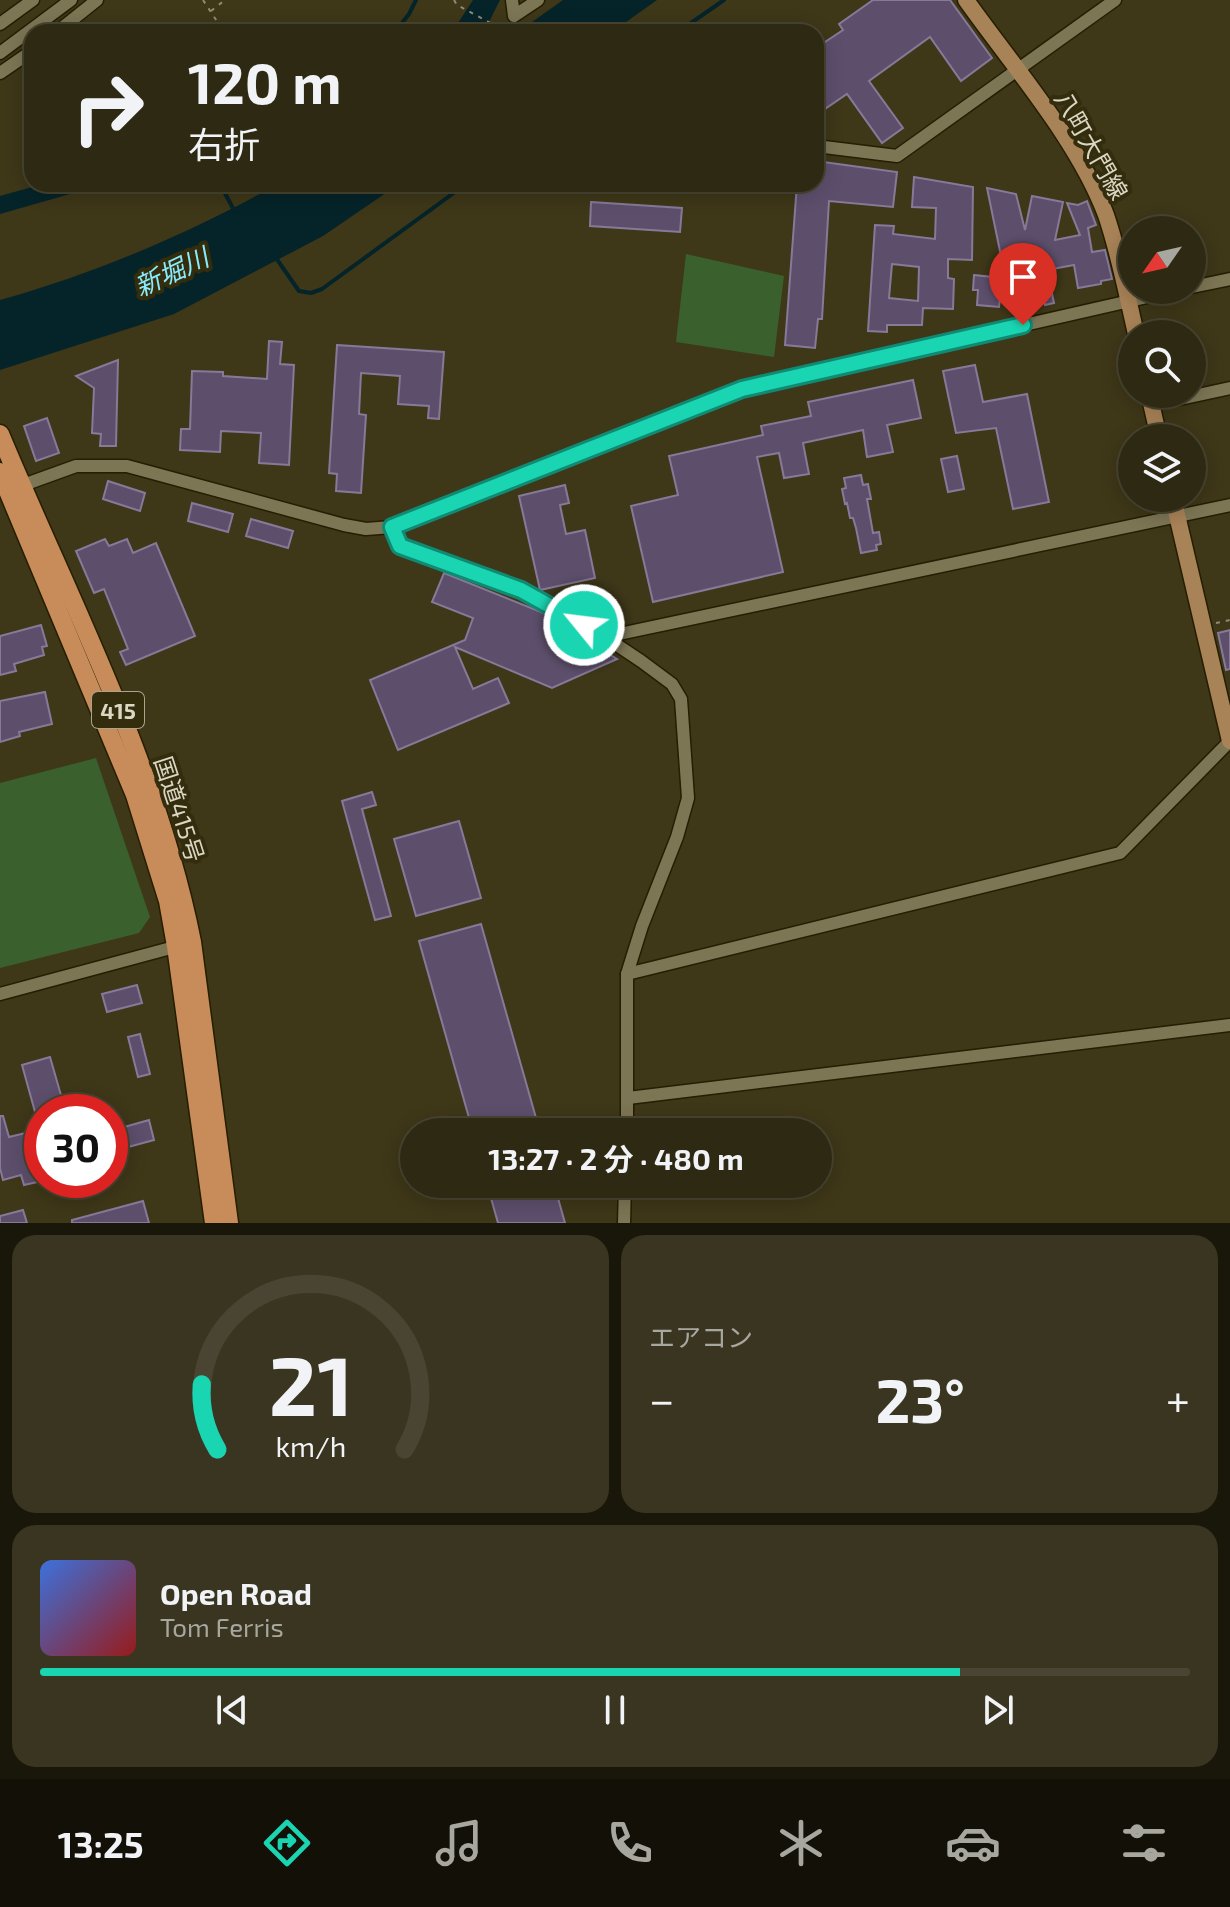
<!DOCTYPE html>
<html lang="ja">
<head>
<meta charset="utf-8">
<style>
	:root { --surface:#2e2912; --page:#3a3520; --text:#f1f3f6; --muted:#a7a69f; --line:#494532; --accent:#1ad5b2 }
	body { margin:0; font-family:"Exo 2","Noto Sans JP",sans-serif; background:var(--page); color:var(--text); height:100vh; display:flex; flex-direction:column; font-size:30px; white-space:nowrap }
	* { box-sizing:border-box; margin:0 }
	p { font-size:26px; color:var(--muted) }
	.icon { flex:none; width:44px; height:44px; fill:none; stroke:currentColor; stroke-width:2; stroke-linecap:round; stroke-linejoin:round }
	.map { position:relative; height:1223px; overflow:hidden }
	.details { display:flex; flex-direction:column; gap:12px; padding:12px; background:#19170a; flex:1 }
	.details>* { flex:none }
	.banner { position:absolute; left:24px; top:24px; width:800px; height:168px; border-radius:24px; box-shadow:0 4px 20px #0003,0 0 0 2px var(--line); background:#2e2912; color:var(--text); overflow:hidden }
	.needle { width:52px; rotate:236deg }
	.tools { position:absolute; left:1118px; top:216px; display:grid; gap:16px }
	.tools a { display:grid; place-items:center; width:88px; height:88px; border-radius:50%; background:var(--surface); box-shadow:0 4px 20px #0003,0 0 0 2px var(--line); font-size:40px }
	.speed { position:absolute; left:24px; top:1094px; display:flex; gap:16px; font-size:40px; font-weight:700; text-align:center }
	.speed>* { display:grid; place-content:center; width:104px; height:104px; border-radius:50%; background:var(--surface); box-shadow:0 4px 20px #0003,0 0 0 2px var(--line); line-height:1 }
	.speed .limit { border:12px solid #d22; background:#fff; color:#111 }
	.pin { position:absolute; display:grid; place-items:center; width:68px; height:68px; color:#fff; margin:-82px -34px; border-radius:50% 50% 50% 0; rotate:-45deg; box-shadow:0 0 8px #0007 }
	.pin .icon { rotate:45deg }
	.me { position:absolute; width:88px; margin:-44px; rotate:299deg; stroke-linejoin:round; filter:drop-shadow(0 0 6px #0008) }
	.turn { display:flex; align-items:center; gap:28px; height:168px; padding:0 32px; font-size:36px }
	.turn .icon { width:104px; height:104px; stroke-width:2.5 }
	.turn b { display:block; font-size:56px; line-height:68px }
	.big { font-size:60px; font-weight:700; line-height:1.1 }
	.details .tile { flex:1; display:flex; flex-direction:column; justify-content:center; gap:12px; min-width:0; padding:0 28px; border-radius:24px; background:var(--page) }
	.details .dial { align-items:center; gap:0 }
	.dial svg { height:208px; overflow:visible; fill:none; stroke:var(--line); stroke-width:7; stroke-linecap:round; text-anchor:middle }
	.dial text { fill:var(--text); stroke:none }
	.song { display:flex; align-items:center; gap:24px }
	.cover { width:96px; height:96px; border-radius:12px; background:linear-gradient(135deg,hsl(220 70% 55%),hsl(0 70% 35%)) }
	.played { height:8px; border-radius:4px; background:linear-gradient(90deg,var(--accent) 80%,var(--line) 80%) }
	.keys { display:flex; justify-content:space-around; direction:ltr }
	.heat { display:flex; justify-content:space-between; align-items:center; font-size:44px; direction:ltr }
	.details .tiles { flex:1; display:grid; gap:12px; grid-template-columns:1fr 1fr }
	.tile:last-child { grid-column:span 2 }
	.trip { position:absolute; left:400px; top:1118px; width:432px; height:80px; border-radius:40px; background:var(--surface); box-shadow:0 4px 20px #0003,0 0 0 2px var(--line); font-weight:700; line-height:80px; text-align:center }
	.menu { display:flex; height:128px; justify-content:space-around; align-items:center; background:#121007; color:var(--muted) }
	.menu .icon { width:56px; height:56px }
	.menu .current { color:var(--accent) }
	.menu b { font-size:36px; color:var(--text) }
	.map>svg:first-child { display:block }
	.green { fill:#3a602e }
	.water { fill:#052429 }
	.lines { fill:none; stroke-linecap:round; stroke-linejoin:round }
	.stream { stroke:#052429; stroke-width:4 }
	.building { fill:#5d4f6c; stroke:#877998; stroke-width:2; fill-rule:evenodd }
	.minor-casing { stroke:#251e00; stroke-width:15 }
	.major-casing { stroke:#251e00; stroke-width:19 }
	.highway-casing { stroke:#251e00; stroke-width:21 }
	.path { stroke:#908b72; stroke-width:2; stroke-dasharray:4 6; stroke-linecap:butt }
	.minor { stroke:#7d7655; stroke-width:12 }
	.major { stroke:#a98358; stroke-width:16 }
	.highway { stroke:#c78c5a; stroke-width:18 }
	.route-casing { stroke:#118a74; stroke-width:20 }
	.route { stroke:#1ad5b2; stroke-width:14 }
	.labels { text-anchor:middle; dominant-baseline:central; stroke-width:8; stroke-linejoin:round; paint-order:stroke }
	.shield { fill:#342d0d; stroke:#a9a48e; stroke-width:2 }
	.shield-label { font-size:22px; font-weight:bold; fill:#dbd7c5 }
	.street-label { font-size:24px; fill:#dbd7c5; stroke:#342d0d }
	.water-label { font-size:26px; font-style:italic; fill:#88ecfe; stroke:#342d0d }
</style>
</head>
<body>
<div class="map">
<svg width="1230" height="1223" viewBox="0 0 1230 1223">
	<rect width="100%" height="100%" fill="#3e3718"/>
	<g class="green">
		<path d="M686 254 784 276 774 357 676 342Z"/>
		<path d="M96 758 150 917 139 933 0 968V783Z"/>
	</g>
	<g class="water">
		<path d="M473 0H500L484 32H452Z"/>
		<path d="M563 0H657L612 32H518Z"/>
		<path d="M43 184H105L0 214V196Z"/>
		<path d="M278 184H399L323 236 174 314 0 370V300C97 273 190 233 278 184Z"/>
	</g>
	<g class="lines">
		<g class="stream">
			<path d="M395 32 409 14 416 0"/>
			<path d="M678 32 724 0"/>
			<path d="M220 184 235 212"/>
			<path d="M276 258 299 291 311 293 322 289 466 184"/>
		</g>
	</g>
	<g class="building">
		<path d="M873 0H950L992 58 961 81 930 37 869 81 903 128 882 143 847 94 816 115V48L843 30 839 24Z"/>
		<path d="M816 161 897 172 893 207 829 201 822 319H818L815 348 785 345 797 184H816Z"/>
		<path d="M914 177 973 187 972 260 948 259V278L954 279 953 309 923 308 922 325H887V332L868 331 875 225 894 226 893 234 935 239 936 208 912 207ZM892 264 919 267 918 301 889 298Z"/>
		<path d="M987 188 1016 194 1025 230 1032 196 1063 202 1055 240 1080 235 1067 203 1078 205 1087 201 1096 225 1088 228 1092 252 1105 250 1112 279 1101 281V284L1078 288 1074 265 1047 270 1054 303 1045 305 1033 253 1002 261Z"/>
		<path d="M591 202 682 208 680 232 590 226Z"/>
		<path d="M974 275 1002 278 999 307 977 305 978 290H973Z"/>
		<path d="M269 341 282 342 280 364 294 365 289 465 259 463 261 433 221 431 220 452 180 450 181 429H190L192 371 223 372V376L267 379Z"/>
		<path d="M337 345 444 352 439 419 428 418 429 406 398 404 400 376 361 373 359 414 366 415 361 493 336 491 337 474 329 473Z"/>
		<path d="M118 360 116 446H100L101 434 92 433 94 388 76 376Z"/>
		<path d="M975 365 983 402 1027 394 1049 502 1013 509 996 428 956 433 943 371Z"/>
		<path d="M913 380 921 418 887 425 893 452 867 457 863 430 803 443 809 474 784 478 779 453 757 457 783 572 653 602 631 506 678 495 669 456 763 435 761 426 811 416 808 402Z"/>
		<path d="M47 418 59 453 36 461 24 426Z"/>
		<path d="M957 456 964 489 948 492 941 459Z"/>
		<path d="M861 475 863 485 868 484 871 499H867L873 533 879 532 881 544 876 545 877 550 861 553 856 528 853 518H850L847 503 845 504 842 489 846 488 844 478Z"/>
		<path d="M108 481 145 493 140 511 103 499Z"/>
		<path d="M565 485 569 503 560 505 566 534 585 530 595 578 540 590 519 496Z"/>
		<path d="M192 503 233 514 228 532 188 521Z"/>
		<path d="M251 519 293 531 288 548 246 536Z"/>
		<path d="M105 539 109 546 127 539 133 553 156 543 195 636 126 665 120 652 128 649 104 589 94 593 76 551Z"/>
		<path d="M444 573 546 614 617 659 552 688 455 647 473 689 498 678 509 703 398 750 370 680 465 640 473 618 432 602Z"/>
		<path d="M41 625 47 646 42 647 44 655 14 664 16 671 0 675V636Z"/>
		<path d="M1230 630V669L1226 670 1218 633Z"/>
		<path d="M45 692 52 724 19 732 20 736 0 742V701Z"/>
		<path d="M372 792 376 805 362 809 391 916 375 920 342 801Z"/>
		<path d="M459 821 481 898 416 916 394 839Z"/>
		<path d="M481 924 540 1132H473L419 941Z"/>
		<path d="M137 985 142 1003 107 1012 102 994Z"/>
		<path d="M140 1034 150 1074 138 1077 128 1037Z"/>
		<path d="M50 1057 65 1109 35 1112 22 1065Z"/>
		<path d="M0 1116H3L9 1137 42 1129V1181L24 1185 21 1175 3 1180 0 1168Z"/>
		<path d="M149 1120 154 1140 110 1152V1131Z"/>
		<path d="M487 1184H554L565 1223H498Z"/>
		<path d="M143 1201 149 1223H72V1220Z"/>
		<path d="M23 1210 27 1223H0V1216Z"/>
	</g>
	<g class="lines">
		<defs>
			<g id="minor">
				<path d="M512 0 514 16 538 0"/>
				<path d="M0 24 33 0"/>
				<path d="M57 32 97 0"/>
				<path d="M0 53 71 0"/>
				<path d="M0 73 32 51"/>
				<path d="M816 146 897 156 1115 0"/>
				<path d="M1192 287 1230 279"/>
				<path d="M1152 405 1230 388"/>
				<path d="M15 488 76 466H127L344 525 366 529 392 527 742 389 1178 290"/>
				<path d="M392 527 400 546 521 590 605 637 641 661 672 684 681 699 688 798 677 837 642 926 627 974V1132"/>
				<path d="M605 637 1230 505"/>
				<path d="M627 974 1120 853 1230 741"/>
				<path d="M0 994 182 945"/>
				<path d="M628 1098 1230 1025"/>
				<path d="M624 1223 625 1184"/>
			</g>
			<g id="major">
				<path d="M966 0C1012 65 1078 140 1106 215 1119 253 1127 295 1136 334"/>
				<path d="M1149 394 1159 438"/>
				<path d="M1173 498 1230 741"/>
			</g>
			<g id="highway">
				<path d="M0 434C69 600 157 765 192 942L229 1223"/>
				<path d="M0 472 135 795 168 901 176 946 214 1223"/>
			</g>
		</defs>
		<use href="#minor" class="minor-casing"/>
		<use href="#major" class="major-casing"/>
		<use href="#highway" class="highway-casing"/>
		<g class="path">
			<path d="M203 0 224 32"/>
			<path d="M454 0 457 5 496 26 503 22"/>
			<path d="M211 11 225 0"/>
			<path d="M1216 623 1230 620"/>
		</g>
		<use href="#minor" class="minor"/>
		<use href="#major" class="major"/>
		<use href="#highway" class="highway"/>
	</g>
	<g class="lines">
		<defs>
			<path id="route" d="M584 625 521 590 400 546 392 527 742 389 1023 325"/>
		</defs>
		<use href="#route" class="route-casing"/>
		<use href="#route" class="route"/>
	</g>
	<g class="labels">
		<rect class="shield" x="92" y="692" width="52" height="36" rx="6"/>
		<g class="shield-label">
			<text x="118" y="710">415</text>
		</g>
		<g class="street-label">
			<text transform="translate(1092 145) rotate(60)">八町大門線</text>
			<text transform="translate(180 809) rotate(72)">国道415号</text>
		</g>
		<g class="water-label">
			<text transform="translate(171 271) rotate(-25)">新堀川</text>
		</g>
	</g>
</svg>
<div class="tools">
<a><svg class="needle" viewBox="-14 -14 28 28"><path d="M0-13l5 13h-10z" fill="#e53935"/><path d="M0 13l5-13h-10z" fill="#a7a69f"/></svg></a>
<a><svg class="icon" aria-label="search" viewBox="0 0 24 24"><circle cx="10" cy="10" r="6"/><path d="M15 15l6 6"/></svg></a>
<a><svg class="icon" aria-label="layers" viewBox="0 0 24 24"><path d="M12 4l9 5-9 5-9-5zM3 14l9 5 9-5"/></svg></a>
</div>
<div class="speed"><div class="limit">30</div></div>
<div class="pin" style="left:1023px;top:325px;background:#d93025"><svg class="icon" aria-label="arrive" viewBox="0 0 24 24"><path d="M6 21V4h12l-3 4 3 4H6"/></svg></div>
<svg class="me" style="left:584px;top:625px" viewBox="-20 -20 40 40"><circle r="17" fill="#1ad5b2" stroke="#fff" stroke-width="3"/><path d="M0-11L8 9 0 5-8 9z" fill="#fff"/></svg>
<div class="trip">13:27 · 2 分 · 480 m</div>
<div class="banner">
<div class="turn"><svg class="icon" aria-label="right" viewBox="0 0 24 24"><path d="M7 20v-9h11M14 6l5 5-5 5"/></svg><div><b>120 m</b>右折</div></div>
</div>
</div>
<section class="details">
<div class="tiles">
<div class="tile dial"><svg viewBox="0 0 100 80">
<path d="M14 69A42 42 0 1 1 86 69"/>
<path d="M14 69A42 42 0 0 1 8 44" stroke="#1ad5b2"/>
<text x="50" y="56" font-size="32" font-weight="700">21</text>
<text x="50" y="72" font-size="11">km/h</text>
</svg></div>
<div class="tile"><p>エアコン</p>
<div class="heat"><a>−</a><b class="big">23°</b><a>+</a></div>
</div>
<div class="tile">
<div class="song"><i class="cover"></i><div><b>Open Road</b><p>Tom Ferris</p></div></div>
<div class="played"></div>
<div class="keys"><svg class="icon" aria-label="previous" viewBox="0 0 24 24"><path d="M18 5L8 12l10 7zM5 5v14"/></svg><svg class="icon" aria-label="pause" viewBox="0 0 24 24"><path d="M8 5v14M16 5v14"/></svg><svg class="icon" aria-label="next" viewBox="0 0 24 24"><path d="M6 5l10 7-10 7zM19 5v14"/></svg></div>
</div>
</div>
</section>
<nav class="menu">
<b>13:25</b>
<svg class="icon current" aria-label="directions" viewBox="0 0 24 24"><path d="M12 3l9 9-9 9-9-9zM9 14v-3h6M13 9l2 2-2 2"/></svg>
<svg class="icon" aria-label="music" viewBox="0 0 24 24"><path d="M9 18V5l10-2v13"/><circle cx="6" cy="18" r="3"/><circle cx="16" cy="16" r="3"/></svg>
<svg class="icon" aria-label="phone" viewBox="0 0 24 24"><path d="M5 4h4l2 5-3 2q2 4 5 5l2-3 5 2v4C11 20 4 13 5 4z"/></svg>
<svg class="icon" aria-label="climate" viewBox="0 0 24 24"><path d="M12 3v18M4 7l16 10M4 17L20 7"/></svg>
<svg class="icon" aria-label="car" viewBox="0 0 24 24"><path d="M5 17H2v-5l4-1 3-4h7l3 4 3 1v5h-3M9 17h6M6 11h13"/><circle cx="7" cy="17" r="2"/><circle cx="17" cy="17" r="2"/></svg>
<svg class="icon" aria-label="filters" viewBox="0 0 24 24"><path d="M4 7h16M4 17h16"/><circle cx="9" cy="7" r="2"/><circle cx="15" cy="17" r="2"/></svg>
</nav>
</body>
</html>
